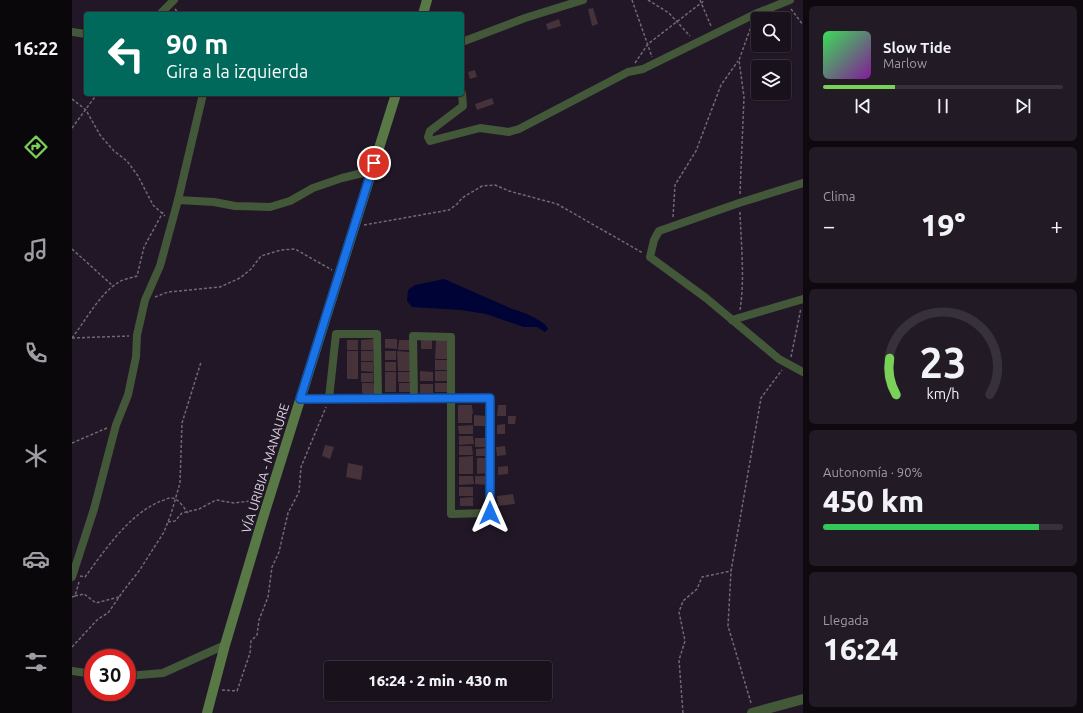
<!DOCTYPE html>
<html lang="es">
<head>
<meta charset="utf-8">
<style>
	:root { --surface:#19111c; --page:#221a25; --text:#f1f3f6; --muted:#9f9da3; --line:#37313b; --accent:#79d157 }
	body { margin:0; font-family:Ubuntu,sans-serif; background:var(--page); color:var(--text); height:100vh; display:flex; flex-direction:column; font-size:15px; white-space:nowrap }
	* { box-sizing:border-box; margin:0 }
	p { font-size:13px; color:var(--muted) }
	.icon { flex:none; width:22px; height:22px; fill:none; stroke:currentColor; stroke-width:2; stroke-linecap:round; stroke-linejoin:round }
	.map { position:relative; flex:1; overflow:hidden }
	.details { display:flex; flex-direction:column; gap:6px; padding:6px; background:#0e090f; width:280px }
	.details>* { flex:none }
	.top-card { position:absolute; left:12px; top:12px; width:380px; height:84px; border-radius:4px; box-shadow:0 1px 3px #0004,0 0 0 1px var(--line); background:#00695c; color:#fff; overflow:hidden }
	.controls { position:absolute; left:679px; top:12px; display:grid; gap:8px }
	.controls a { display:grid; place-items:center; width:40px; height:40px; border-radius:4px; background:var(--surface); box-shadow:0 1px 3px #0004,0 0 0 1px var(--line); font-size:20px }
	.speed { position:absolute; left:12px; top:649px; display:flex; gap:8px; font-size:20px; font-weight:700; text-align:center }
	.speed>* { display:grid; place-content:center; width:52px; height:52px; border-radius:50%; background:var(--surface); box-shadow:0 1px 3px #0004,0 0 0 1px var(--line); line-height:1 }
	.speed .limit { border:6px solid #d22; background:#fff; color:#111 }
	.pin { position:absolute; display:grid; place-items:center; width:34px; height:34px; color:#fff; margin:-17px; border:2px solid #fff; border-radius:50%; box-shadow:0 1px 4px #0007 }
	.me { position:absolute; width:44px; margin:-22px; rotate:0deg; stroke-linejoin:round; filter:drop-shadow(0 0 3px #0008) }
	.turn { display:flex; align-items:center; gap:14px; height:84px; padding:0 16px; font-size:18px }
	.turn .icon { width:52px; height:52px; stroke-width:2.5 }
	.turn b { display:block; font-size:28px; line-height:34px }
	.big { font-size:30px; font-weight:800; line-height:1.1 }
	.details .widget { flex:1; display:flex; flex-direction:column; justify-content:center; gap:6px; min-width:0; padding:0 14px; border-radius:6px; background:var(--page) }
	.details .dial { align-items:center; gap:0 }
	.dial svg { height:104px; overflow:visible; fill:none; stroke:var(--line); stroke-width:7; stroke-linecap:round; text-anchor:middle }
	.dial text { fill:var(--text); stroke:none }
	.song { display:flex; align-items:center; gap:12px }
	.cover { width:48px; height:48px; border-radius:6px; background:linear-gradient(135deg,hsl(130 70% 55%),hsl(290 70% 35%)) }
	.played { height:4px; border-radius:2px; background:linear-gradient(90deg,var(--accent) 30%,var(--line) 30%) }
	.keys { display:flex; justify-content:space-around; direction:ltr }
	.heat { display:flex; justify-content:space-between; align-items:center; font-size:22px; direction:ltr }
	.charge { height:6px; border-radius:3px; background:linear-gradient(90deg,#34c759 90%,var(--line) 0) }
	.trip { position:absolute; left:252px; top:661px; width:228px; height:40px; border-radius:4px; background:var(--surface); box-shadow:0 1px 3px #0004,0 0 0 1px var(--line); font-weight:800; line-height:40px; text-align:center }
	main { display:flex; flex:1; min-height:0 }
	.tab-bar { display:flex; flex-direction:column; width:72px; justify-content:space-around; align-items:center; background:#0a070b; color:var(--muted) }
	.tab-bar .icon { width:28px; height:28px }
	.tab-bar .on { color:var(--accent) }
	.tab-bar b { font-size:18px; color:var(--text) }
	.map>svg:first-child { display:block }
	.water { fill:#000335 }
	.building { fill:#463239 }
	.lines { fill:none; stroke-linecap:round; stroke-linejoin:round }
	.path { stroke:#716976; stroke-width:1.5; stroke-dasharray:3 2; stroke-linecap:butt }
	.minor { stroke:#435838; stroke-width:8 }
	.tertiary { stroke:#435838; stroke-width:10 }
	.secondary { stroke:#587946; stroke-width:10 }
	.route-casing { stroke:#114b97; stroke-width:10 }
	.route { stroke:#1a73e8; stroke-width:7 }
	.labels { text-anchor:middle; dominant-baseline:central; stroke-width:4; stroke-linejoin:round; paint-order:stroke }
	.street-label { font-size:13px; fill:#d6d0da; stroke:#211726 }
</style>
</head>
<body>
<main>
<nav class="tab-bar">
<b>16:22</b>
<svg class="icon on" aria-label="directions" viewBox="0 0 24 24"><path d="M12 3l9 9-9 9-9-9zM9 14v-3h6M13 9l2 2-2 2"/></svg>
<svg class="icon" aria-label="music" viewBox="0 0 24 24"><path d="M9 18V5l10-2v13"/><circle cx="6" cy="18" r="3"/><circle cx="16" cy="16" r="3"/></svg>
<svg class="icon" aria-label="phone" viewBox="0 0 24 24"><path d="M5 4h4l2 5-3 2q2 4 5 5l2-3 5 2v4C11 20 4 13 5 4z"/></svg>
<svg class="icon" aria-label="climate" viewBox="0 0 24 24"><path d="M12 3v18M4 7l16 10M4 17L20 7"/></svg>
<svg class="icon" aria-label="car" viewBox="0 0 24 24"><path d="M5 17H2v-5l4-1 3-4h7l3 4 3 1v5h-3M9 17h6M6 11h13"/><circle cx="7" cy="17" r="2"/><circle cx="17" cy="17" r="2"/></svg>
<svg class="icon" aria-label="filters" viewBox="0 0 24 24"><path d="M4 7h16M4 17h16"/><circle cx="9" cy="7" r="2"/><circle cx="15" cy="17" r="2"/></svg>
</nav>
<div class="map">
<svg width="731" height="713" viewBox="0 0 731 713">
	<rect width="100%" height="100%" fill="#211726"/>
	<path class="water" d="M372 279 440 309C449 311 474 321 476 329L473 332 465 327H452L414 314 389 310 340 307 335 301 336 290 343 285Z"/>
	<g class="building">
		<path d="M521 8 526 24 520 26 516 9Z"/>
		<path d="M487 19 489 26 476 30 474 24Z"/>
		<path d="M403 70 405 77 398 79 396 72Z"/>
		<path d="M420 98 422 104 405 110 403 104Z"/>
		<path d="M301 339V350H289V340Z"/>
		<path d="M313 339H325V349L313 348Z"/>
		<rect x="275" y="340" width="11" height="10"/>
		<path d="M327 340H338V350H326Z"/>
		<rect x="349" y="340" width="11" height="9"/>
		<path d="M364 340H377V359H363Z"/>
		<rect x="275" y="351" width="11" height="28"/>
		<rect x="289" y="351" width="12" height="10"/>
		<rect x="313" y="351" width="11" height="9"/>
		<path d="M325 351 338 352V371H326Z"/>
		<rect x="363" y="360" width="14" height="10"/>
		<path d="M289 362H301V372L289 371Z"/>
		<rect x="313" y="362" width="11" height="9"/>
		<path d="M348 371 361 372V381H348Z"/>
		<path d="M363 371H377L376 381H363Z"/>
		<rect x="313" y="372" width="11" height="20"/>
		<rect x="326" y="372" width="12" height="10"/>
		<rect x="289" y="373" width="12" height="9"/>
		<path d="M290 383H301L305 398 290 393Z"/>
		<rect x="327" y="383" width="11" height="9"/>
		<rect x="363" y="383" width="13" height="9"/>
		<rect x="348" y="384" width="13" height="9"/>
		<path d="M386 405H400L401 414H386Z"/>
		<path d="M426 405H434V416H425Z"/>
		<rect x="386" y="414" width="14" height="9"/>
		<path d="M402 415 415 416V426H402Z"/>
		<path d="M436 416H444L443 424H436Z"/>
		<path d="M433 424V434H425V425Z"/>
		<path d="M401 425V434H387L386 426Z"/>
		<path d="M387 436H401L402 444 387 445Z"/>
		<rect x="403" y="438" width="13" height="9"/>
		<path d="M253 445 262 447 258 459 250 456Z"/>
		<path d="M387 446H400L401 455H387Z"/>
		<path d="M433 446 434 455 425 456 424 447Z"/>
		<path d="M416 448V456H404V449Z"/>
		<path d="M401 456V474H387V457Z"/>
		<path d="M405 458H416V473L405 474Z"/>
		<path d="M276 463 291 466 289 480 274 477Z"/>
		<path d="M436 466V474L426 475V467Z"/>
		<path d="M387 476H401L402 484 387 485Z"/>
		<path d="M403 476H416V485L403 484Z"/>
		<rect x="387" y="487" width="14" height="9"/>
		<path d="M441 494 443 504 426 506 425 496Z"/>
		<path d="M401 497V506H388V498Z"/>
	</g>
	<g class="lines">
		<g class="path">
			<path d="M560 0 580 57"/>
			<path d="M576 0 597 13 618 36"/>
			<path d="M628 0 639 26"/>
			<path d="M103 9 107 14"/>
			<path d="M719 9 731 25"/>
			<path d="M563 63 576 44 633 0"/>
			<path d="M0 99 14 110 28 135 42 151 55 161 66 176 81 205 93 216"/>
			<path d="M0 128 25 94"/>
			<path d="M668 194 672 97 667 60 680 24"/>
			<path d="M668 212C669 244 673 278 668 310"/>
			<path d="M601 217 603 185 624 151 649 85 666 61"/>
			<path d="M292 225 377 210 385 204 390 198 410 186 423 185 437 191 485 204 571 253"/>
			<path d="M0 249 41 286"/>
			<path d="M83 297 96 292 148 287 168 278 179 269 189 256 209 250 223 249 260 270"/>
			<path d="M0 338C14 320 28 293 47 282 52 279 59 278 65 276L72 247 91 212"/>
			<path d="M0 338 57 336"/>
			<path d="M719 357 729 308"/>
			<path d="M0 443 35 428"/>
			<path d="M96 522 103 521 110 513 127 509 144 500 162 503 187 500"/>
			<path d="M8 576 13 577C33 550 57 514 89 501 93 500 97 497 100 498 107 499 112 508 116 513"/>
			<path d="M3 596 12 594 24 603 47 597"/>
			<path d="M0 597 3 596 7 582"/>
			<path d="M0 647 26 619 36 613 52 590 67 571 92 532 99 514 108 483 110 423 129 362"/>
			<path d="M150 690 165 691 178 653 179 641 185 635 187 620 196 597 200 567 207 552 216 513 227 492 229 467 254 407"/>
			<path d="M679 703 656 626 659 571 689 398 710 370"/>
			<path d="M611 713 607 660 613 641 607 612 611 601 625 589 630 577 659 571"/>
		</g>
		<g class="minor">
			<path d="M88 14 102 0"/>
			<path d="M0 32 14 34"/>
			<path d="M390 42 453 18 511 0"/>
			<path d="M390 93 391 106 358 131 356 137 358 141 408 128 437 132 447 129 556 72 571 69 683 14 718 0"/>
			<path d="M731 183 667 203 587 231 582 240 578 257 634 298 707 359 731 372"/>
			<path d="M106 200 131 94"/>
			<path d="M660 320 731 299"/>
			<path d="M257 398 264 334H305L306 399"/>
			<path d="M228 399C291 398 355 398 418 398V513L379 514V337L341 336 342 398"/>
			<path d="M0 577 22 509 44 425 56 395 64 357 65 335 73 300 88 266 106 200 142 202 163 206 198 207 218 201 241 188 270 178 299 171"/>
			<path d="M0 671 21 674"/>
			<path d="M55 676 91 673 153 645"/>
		</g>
		<path class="tertiary" d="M680 713 731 699"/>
		<g class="secondary">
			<path d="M351 14 355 0"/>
			<path d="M135 713 153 645 190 521 324 94"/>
		</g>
	</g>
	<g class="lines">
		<defs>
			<path id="route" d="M302 163 228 399 418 398V513"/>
		</defs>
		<use href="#route" class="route-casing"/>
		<use href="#route" class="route"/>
	</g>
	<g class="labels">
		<g class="street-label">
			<text transform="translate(193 468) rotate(-73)">VÍA URIBIA - MANAURE</text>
		</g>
	</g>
</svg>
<div class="controls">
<a><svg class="icon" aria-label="search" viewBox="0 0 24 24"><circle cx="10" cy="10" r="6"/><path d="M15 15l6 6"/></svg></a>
<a><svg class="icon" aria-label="layers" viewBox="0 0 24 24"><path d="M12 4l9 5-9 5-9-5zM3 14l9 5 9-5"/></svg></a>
</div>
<div class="speed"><div class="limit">30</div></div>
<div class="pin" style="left:302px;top:163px;background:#d93025"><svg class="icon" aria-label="arrive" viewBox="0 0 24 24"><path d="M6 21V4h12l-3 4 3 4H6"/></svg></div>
<svg class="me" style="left:418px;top:513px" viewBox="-20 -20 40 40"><path d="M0-17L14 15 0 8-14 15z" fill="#1a73e8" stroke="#fff" stroke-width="4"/></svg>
<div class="trip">16:24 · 2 min · 430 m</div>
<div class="top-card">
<div class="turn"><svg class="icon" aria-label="left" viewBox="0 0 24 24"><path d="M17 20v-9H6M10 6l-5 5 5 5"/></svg><div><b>90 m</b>Gira a la izquierda</div></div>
</div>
</div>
<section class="details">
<div class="widget">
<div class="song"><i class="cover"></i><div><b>Slow Tide</b><p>Marlow</p></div></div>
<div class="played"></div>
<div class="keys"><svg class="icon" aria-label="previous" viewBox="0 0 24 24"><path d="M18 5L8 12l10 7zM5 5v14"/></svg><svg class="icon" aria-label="pause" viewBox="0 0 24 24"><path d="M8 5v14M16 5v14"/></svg><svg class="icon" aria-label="next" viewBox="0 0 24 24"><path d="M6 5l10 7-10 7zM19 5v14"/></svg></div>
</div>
<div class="widget"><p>Clima</p>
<div class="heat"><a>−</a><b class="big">19°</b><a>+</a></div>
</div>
<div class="widget dial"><svg viewBox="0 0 100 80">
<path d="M14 69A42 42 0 1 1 86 69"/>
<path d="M14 69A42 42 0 0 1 9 41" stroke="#79d157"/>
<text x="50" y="56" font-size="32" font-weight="700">23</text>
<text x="50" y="72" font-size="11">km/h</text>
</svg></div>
<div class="widget"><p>Autonomía · 90%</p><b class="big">450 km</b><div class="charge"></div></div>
<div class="widget"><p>Llegada</p><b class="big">16:24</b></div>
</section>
</main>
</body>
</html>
